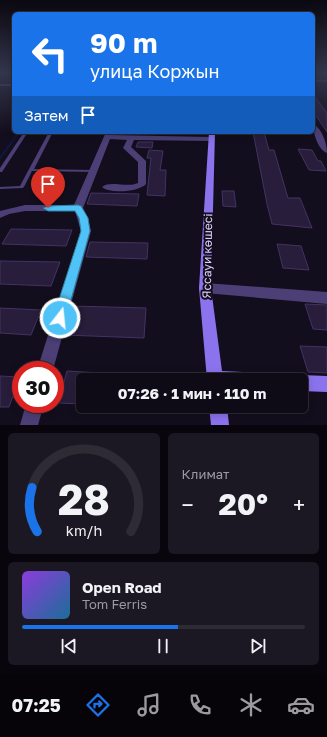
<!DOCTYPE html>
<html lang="ru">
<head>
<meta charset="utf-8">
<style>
	:root { --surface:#0e0a16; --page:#1c1823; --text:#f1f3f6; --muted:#9b9aa1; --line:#2e2b35; --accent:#1a73e8 }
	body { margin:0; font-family:"Golos Text",sans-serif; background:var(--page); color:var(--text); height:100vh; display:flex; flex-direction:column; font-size:15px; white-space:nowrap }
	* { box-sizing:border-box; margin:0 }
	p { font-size:13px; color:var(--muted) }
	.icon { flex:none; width:22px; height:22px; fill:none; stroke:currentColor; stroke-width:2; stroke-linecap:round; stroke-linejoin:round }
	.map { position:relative; height:425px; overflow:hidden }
	.sheet { display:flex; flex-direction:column; gap:8px; padding:8px; background:#08060c; flex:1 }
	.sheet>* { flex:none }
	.hud { position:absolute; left:12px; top:12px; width:303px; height:122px; border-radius:6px; box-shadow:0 2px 10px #0003,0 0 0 1px var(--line); background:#1a73e8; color:#fff; overflow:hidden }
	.speed { position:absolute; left:12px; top:361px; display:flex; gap:8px; font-size:20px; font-weight:700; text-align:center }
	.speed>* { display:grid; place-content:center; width:52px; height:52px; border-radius:50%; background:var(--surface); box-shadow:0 2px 10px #0003,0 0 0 1px var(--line); line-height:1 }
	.speed .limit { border:6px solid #d22; background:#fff; color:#111 }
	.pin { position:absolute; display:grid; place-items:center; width:34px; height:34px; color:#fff; margin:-41px -17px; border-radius:50% 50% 50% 0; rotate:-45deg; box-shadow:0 0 4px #0007 }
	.pin .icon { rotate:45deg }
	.me { position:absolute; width:44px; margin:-22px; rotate:16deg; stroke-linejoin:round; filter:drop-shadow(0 0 3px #0008) }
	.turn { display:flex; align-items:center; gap:14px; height:84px; padding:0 12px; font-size:18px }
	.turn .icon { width:52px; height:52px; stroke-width:2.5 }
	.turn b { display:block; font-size:28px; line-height:34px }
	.then { display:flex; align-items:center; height:38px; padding:0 12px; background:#0003; gap:8px; font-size:15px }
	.big { font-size:30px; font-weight:700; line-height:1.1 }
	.sheet .card { flex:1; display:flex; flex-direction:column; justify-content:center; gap:6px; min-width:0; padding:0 14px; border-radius:6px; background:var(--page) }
	.sheet .dial { align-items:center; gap:0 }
	.dial svg { height:104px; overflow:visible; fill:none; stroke:var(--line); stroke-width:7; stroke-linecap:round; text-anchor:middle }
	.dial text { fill:var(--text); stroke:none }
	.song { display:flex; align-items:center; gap:12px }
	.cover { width:48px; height:48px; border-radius:6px; background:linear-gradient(135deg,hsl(270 70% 55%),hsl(200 70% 35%)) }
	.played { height:4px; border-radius:2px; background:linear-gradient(90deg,var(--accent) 55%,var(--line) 55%) }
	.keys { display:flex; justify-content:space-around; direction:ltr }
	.heat { display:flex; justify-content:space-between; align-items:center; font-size:22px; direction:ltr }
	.sheet .tiles { flex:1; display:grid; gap:8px; grid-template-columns:1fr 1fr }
	.card:last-child { grid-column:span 2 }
	.trip { position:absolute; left:76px; top:373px; width:232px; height:40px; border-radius:6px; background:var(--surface); box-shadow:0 2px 10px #0003,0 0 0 1px var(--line); font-weight:700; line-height:40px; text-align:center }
	.tabs { display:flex; height:64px; justify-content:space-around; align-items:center; background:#060409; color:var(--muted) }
	.tabs .icon { width:28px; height:28px }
	.tabs .on { color:var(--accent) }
	.tabs b { font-size:18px; color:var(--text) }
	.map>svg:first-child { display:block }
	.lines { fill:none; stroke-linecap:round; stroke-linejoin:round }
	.stream-far1 { stroke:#0f1636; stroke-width:2 }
	.stream { stroke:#0f1636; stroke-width:2.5 }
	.building { fill:#281d3b; stroke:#443264 }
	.lane { fill:#4b3f76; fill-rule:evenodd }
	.street { fill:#4b3f76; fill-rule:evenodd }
	.secondary { fill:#8b73ed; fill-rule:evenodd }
	.route { fill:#4fc3f7; stroke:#337fa1 }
	.labels { text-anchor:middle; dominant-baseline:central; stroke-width:4; stroke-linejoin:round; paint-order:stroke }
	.street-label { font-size:12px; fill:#dcd0f9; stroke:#130e1d }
</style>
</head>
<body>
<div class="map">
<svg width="327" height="425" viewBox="0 0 327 425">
	<rect width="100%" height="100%" fill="#130e1d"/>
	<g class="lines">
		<path class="stream-far1" d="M11 143 19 132"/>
		<path class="stream" d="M0 158 12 142"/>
	</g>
	<g class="building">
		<path d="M313 94 327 113V132L313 111Z"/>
		<path d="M253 132H264L269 150H274L288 198H300L312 228 272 224 267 204Z"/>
		<path d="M138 142H153L152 148 136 147Z"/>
		<path d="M298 149 312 150 318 161H321L326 171 309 170Z"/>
		<path d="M149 150 163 151 160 170H166L165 196 147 195 151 158H147Z"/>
		<path d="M222 191H234L236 207 223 206Z"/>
		<path d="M91 193 139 194 137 206 87 204Z"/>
		<path d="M11 229 72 230 66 246 2 244Z"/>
		<path d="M90 242 148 243 147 259 86 257Z"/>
		<path d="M277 244 301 246 309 270 283 268Z"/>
		<path d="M0 261 60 262 51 286 0 284Z"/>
		<path d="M305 304 327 305V330L313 329Z"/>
		<path d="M72 306 146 308 144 338 64 335Z"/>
		<path d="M0 308 41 310 31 335 0 333Z"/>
		<path d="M300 346 327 347V373L308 372Z"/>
		<path d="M67 371 117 374V380H83V404L58 403Z"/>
		<path d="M0 376 20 377 9 407H0Z"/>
	</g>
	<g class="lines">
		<g class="lane">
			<rect x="0" y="84" width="14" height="2"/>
			<path d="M24 132H28L2 172H0V168Z"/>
			<path d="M49 132H53L34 169 93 170 95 171V172L32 171 25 185 23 188 0 189V187L20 186 21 184Z"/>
		</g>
		<g class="street">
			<path d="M313 79 327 80V82L313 81Z"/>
			<path d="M313 124C322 128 327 144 327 153 318 150 313 133 313 124Z"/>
			<path d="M106 132H112L111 135 211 137 215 139 211 141 134 140 131 147 146 161V184C139 192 110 194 102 187 110 180 127 188 138 183V162L123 148 127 140 110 139 83 208 88 218 91 231 53 370H37L81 231 75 211H25L9 214 0 218V211L25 205H74Z"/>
			<path d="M205 283 327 292V304L205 293 200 292 199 288 200 284Z"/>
			<path d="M26 404H44L38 425H20Z"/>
		</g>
		<g class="secondary">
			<path d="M209 132H215L211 288 222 371 243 372 249 374 251 380H207L199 288Z"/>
			<path d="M301 375 327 376V392L301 391V380H294L295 377Z"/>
			<path d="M209 406H227L229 425H211Z"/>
		</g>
	</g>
	<linearGradient id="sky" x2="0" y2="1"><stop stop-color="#0a0810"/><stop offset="0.55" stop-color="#33364c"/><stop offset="1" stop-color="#33364c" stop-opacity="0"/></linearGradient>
	<rect width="327" height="133" fill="url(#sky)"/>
	<path class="route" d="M78 205 81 206 88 218 90 231 66 318 64 323 60 324 55 323 53 318 81 231 79 218 75 211H48L43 208 48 206Z"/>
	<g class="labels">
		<g class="street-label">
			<text transform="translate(207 256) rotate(-89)">Яссауи көшесі</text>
		</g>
	</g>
</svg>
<div class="speed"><div class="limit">30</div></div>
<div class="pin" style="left:48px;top:208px;background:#d93025"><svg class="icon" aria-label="arrive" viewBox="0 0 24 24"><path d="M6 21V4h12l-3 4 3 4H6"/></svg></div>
<svg class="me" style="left:60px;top:318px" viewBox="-20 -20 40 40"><circle r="17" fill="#4fc3f7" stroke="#fff" stroke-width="3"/><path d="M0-11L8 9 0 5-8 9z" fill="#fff"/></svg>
<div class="trip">07:26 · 1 мин · 110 m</div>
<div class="hud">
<div class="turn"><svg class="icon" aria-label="left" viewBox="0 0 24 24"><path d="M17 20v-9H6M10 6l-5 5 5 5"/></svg><div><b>90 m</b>улица Коржын</div></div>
<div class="then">Затем<svg class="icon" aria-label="arrive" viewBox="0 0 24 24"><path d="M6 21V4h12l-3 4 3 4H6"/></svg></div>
</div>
</div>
<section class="sheet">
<div class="tiles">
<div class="card dial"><svg viewBox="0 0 100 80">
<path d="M14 69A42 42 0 1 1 86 69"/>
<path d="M14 69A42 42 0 0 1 10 35" stroke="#1a73e8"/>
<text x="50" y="56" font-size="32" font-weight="700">28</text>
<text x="50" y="72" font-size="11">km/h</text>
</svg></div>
<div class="card"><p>Климат</p>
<div class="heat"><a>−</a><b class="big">20°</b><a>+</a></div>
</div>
<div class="card">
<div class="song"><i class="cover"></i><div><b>Open Road</b><p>Tom Ferris</p></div></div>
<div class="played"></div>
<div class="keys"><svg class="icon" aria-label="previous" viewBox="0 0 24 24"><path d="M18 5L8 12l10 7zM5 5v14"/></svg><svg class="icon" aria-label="pause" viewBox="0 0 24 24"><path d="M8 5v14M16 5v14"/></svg><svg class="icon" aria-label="next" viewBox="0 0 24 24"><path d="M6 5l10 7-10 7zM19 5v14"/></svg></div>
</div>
</div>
</section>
<nav class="tabs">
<b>07:25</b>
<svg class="icon on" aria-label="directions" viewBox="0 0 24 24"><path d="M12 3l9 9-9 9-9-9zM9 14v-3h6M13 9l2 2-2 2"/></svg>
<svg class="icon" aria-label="music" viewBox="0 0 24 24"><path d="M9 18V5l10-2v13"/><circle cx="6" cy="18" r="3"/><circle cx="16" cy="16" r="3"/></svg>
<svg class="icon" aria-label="phone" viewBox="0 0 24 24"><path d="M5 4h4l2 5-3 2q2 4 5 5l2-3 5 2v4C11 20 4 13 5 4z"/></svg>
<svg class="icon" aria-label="climate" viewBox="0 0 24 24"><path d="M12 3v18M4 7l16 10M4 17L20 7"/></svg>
<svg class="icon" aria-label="car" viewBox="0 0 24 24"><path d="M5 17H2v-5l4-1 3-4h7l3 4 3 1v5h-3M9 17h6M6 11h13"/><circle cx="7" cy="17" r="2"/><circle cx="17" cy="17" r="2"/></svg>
</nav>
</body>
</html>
